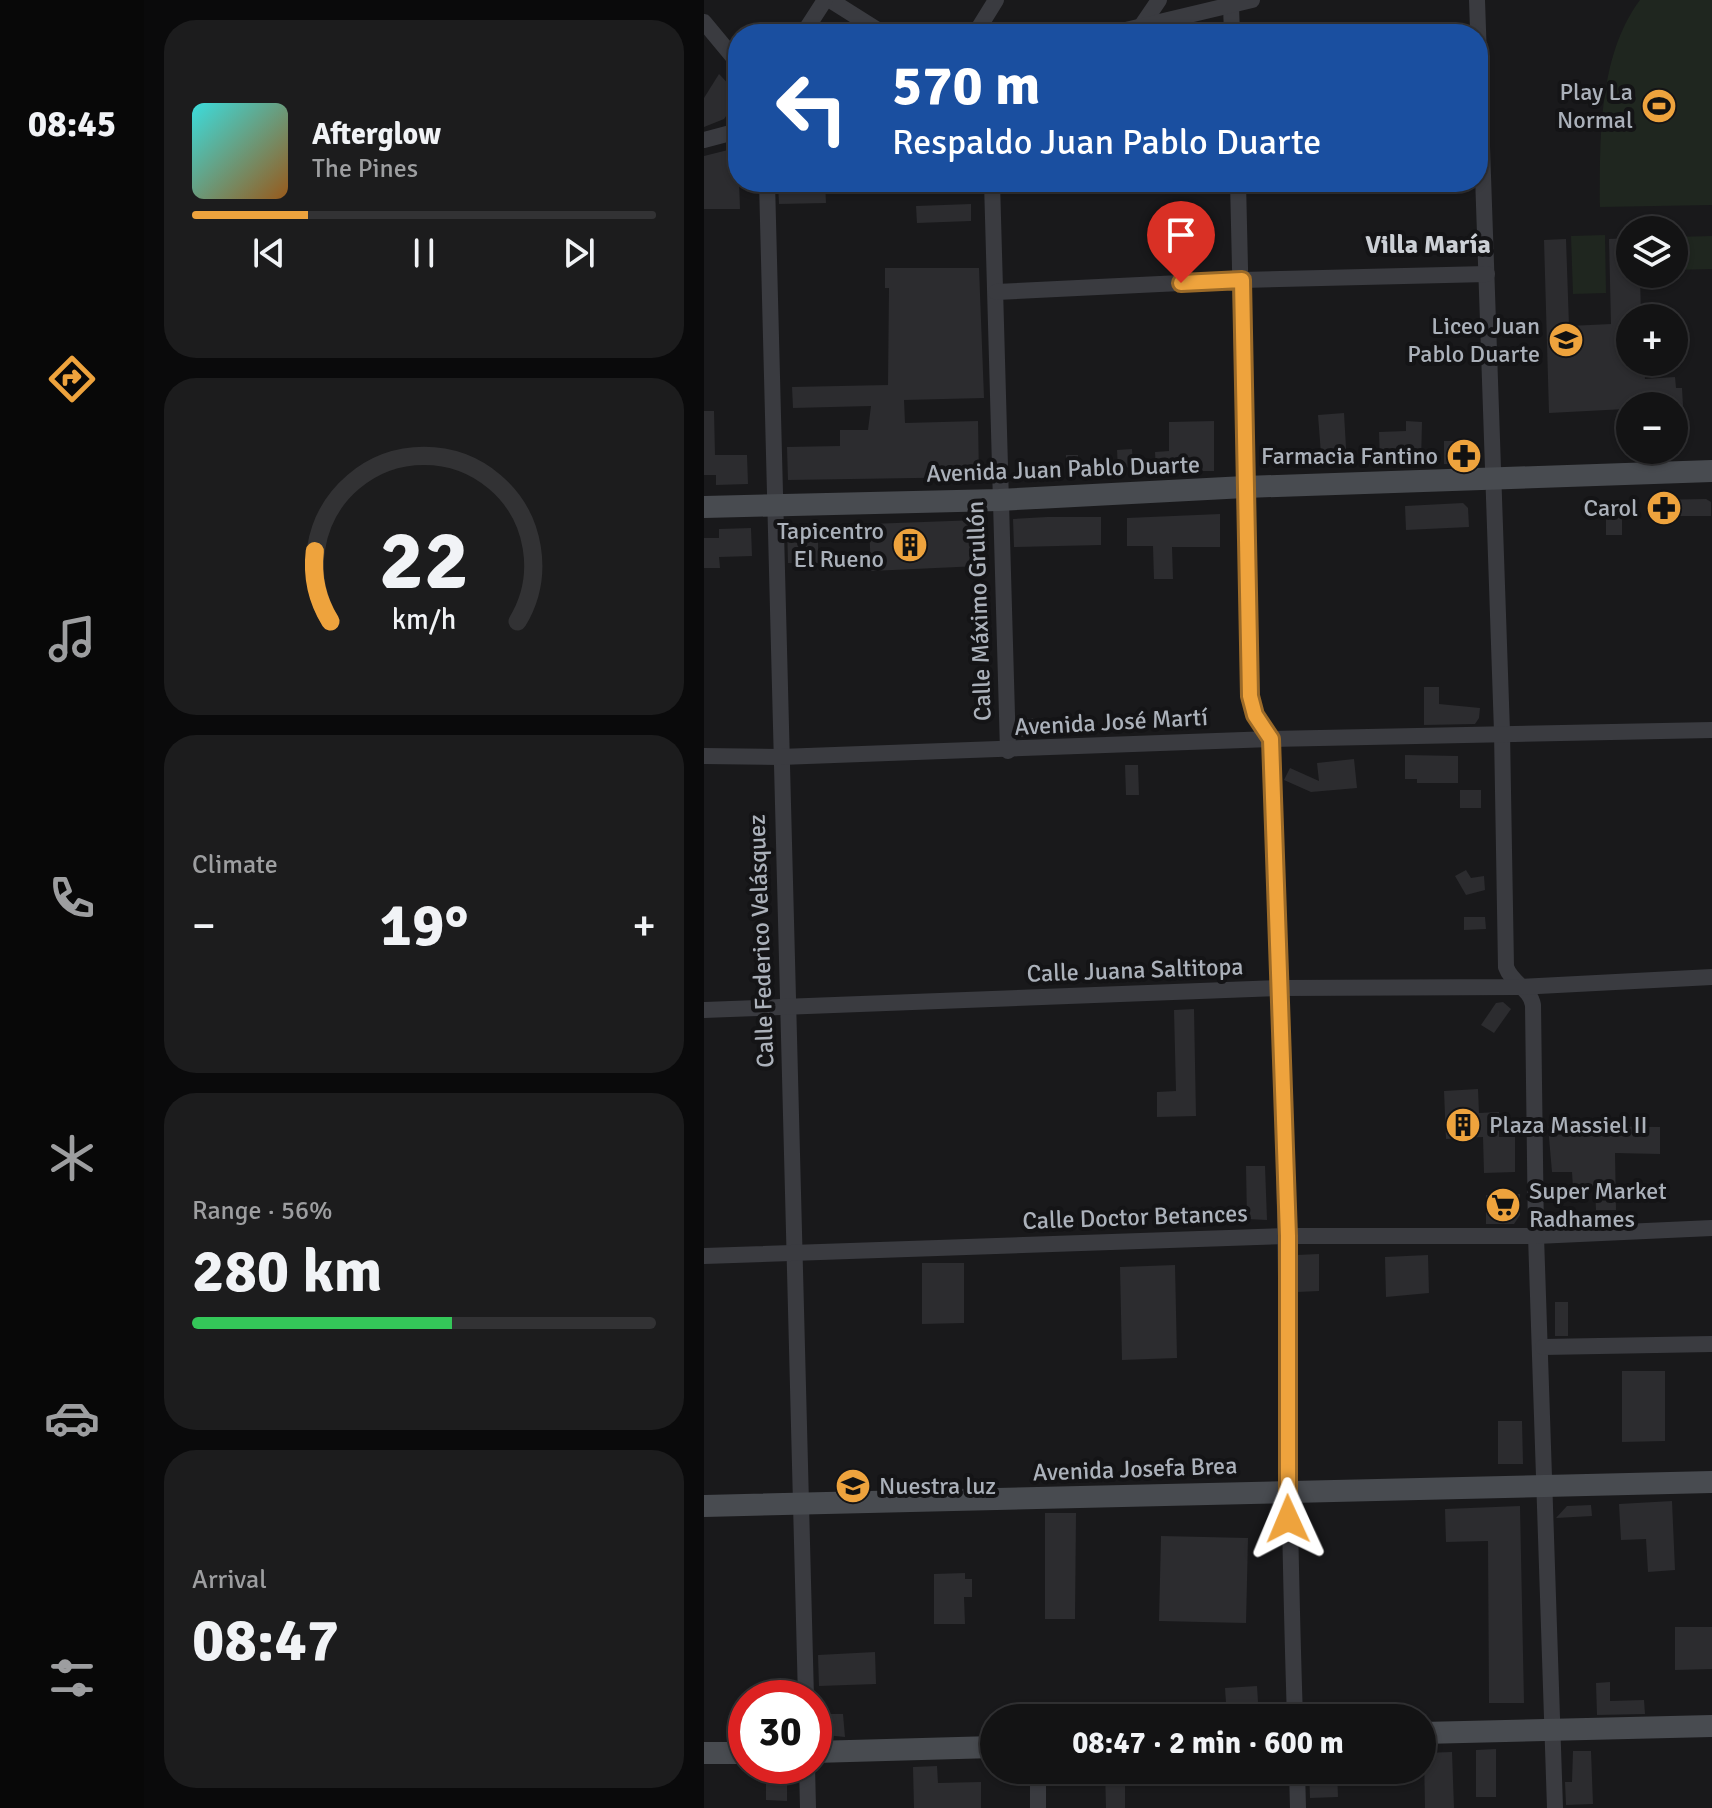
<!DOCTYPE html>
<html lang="en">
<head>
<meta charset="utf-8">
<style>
	:root { --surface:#131314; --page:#1c1c1d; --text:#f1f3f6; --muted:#9d9ea0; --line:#323234; --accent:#eea33d }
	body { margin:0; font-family:Signika,sans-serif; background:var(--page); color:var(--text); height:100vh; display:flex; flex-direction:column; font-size:30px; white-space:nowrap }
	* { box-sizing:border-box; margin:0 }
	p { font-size:26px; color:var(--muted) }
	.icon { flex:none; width:44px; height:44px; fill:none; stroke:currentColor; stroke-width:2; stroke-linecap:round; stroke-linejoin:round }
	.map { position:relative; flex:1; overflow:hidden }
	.details { display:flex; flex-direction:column; gap:20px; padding:20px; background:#0a0a0b; width:560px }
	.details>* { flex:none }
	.top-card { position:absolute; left:24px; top:24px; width:760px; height:168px; border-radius:32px; box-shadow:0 2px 6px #0004,0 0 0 2px var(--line); background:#1a4fa0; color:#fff; overflow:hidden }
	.tools { position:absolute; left:912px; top:216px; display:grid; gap:16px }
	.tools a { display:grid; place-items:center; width:72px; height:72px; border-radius:50%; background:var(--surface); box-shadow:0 2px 6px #0004,0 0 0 2px var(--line); font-size:40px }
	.speed { position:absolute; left:24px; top:1680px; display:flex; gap:16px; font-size:40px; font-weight:700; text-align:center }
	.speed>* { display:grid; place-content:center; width:104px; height:104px; border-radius:50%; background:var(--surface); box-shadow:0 2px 6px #0004,0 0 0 2px var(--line); line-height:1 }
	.speed .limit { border:12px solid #d22; background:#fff; color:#111 }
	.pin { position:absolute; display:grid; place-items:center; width:68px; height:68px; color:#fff; margin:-82px -34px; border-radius:50% 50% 50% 0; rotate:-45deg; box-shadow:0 0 8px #0007 }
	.pin .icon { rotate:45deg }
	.me { position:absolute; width:88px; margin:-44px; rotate:359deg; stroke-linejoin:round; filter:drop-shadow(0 0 6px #0008) }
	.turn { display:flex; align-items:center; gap:28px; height:168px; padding:0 32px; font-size:36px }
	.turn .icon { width:104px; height:104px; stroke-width:2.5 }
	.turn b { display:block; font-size:56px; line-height:68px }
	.big { font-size:60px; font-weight:700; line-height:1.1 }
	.details .card { flex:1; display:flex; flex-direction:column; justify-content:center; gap:12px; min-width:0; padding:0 28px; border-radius:32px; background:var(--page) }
	.details .dial { align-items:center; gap:0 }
	.dial svg { height:208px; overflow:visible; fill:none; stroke:var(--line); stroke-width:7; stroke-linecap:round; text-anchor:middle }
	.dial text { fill:var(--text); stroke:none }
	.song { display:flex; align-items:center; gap:24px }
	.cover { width:96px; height:96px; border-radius:12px; background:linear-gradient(135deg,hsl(180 70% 55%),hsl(30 70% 35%)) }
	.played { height:8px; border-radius:4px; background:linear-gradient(90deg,var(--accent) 25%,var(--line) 25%) }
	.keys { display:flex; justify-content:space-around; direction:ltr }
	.heat { display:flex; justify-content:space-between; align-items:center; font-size:44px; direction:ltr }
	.charge { height:12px; border-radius:6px; background:linear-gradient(90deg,#34c759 56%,var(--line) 0) }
	.trip { position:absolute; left:276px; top:1704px; width:456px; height:80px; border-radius:40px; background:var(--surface); box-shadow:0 2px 6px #0004,0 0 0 2px var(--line); font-weight:700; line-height:80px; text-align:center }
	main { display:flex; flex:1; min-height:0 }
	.menu { display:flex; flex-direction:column; width:144px; justify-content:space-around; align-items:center; background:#080808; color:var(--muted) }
	.menu .icon { width:56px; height:56px }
	.menu .current { color:var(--accent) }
	.menu b { font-size:36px; color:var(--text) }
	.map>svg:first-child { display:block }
	.green { fill:#1f261f }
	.building { fill:#2c2c2f }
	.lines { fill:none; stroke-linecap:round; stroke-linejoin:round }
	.street { stroke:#3a3b40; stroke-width:16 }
	.secondary { stroke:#484b50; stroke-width:22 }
	.route-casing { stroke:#9b6a28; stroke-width:20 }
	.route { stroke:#eea33d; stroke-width:14 }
	.labels { text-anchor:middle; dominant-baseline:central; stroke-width:8; stroke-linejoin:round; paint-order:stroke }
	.poi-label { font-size:24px; fill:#abb1ba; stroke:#141416; text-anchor:end }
	.street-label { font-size:24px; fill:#abb1ba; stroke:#141416 }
	.neighbourhood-label { font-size:26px; font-weight:bold; fill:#ccd0d6; stroke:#141416 }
</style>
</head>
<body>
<main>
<nav class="menu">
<b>08:45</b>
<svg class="icon current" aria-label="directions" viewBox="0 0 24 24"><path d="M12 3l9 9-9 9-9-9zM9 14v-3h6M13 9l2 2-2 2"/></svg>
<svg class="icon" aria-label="music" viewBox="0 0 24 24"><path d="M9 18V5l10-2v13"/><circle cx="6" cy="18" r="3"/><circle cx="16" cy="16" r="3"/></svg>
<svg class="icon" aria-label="phone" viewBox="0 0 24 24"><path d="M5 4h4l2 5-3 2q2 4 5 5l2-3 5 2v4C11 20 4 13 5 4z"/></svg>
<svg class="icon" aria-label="climate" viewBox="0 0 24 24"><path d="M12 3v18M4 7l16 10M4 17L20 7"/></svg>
<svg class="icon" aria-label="car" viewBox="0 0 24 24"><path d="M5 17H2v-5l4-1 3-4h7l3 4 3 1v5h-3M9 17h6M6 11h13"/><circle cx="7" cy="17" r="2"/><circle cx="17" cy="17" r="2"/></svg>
<svg class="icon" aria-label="filters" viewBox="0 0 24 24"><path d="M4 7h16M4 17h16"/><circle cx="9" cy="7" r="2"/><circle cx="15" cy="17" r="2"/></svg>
</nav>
<section class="details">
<div class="card">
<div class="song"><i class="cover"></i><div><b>Afterglow</b><p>The Pines</p></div></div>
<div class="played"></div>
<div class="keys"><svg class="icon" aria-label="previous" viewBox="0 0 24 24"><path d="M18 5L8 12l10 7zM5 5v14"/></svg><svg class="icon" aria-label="pause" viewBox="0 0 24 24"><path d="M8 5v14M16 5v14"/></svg><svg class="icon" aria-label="next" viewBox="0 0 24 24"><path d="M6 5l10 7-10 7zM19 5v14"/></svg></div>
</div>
<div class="card dial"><svg viewBox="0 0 100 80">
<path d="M14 69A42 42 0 1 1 86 69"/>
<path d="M14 69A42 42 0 0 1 8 42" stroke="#eea33d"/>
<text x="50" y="56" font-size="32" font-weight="700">22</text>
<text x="50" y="72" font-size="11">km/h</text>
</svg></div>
<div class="card"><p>Climate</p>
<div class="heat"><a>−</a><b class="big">19°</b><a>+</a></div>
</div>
<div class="card"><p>Range · 56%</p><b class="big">280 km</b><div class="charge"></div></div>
<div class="card"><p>Arrival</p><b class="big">08:47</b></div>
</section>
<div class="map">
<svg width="1008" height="1808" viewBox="0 0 1008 1808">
	<rect width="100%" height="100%" fill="#19191b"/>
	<g class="green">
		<path d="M936 0H1008V205L896 207C896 140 894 56 936 0Z"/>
		<path d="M901 235 902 293 869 294 867 236Z"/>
		<path d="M1008 236V269L970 270V237Z"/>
	</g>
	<g class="building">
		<path d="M15 74 34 94 31 104 20 119 0 127V98Z"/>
		<path d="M28 149 34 152 36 209H0V156Z"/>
		<path d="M74 182H121L122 203 75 204Z"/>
		<path d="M267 204V221L213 223 212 206Z"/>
		<path d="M926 238V274H936L937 318H926V362H940L941 379 971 377 972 388H978L979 406 845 413 840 240 862 239 865 326 907 324 905 239Z"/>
		<path d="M181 268H275L280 398 200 400 201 423 274 421 275 477 84 480 83 447 136 446V430H164L167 406 89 408 88 387 184 385 185 288H181Z"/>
		<path d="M0 411H10L11 455H43L44 484 12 485V475H0Z"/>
		<path d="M640 413 643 465 618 467 614 415Z"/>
		<path d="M510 421V471H452L451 452 465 451V422Z"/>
		<path d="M702 421 718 422 717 463 676 464 675 432 702 431Z"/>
		<path d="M740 441H768L767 464H740Z"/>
		<path d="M428 449 429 467 414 468 413 450Z"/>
		<rect x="362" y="455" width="12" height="19"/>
		<path d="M1002 499 1007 502V516H946V500Z"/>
		<path d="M759 503 764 508 765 527 702 530 701 506Z"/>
		<rect x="902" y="504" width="16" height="31"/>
		<path d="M516 514V547H468L469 579H450L449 546H423V518Z"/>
		<path d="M343 517H397V545L310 547 309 519Z"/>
		<path d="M274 520 275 566 167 571 165 524Z"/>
		<path d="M83 524H114V563H84Z"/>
		<path d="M47 528 48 556 15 557 16 568H0V538H15V529Z"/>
		<path d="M720 687H735V704L776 708 775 718 771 724 720 725Z"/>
		<path d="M329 718 330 737H315V719Z"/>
		<path d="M701 755 754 756V783H713V779H701Z"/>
		<path d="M650 759 653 788 607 792 580 780 586 768 615 781 613 763Z"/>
		<path d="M421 765H434L435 795H422Z"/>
		<rect x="756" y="790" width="21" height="18"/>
		<path d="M762 870 767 878 780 876 781 890 762 895 751 876Z"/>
		<path d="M760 917H781L782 929 760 930Z"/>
		<path d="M799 1002 807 1009 790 1033 777 1025 792 1003Z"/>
		<path d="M490 1009 492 1116 453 1117V1092L472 1091 470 1010Z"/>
		<path d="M774 1089 775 1113 795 1112V1137H811V1172L780 1173 779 1137 742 1139 740 1091Z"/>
		<path d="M844 1126 956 1127V1154L911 1153 912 1210H892L891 1187 869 1188 868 1172H848Z"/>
		<path d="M542 1166H561L563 1220 543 1219Z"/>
		<path d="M806 1194H816V1215L810 1224H782V1195Z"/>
		<path d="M615 1254V1291L593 1292V1255Z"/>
		<path d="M724 1255 725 1293 682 1297 681 1257Z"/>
		<path d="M218 1263H260V1323L218 1324Z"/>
		<path d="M471 1265 473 1358 418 1360 416 1267Z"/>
		<rect x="851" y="1302" width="13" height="34"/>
		<path d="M918 1371H961V1441L918 1442Z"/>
		<path d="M794 1421H818L819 1464H794Z"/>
		<path d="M968 1501 971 1570 944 1572 942 1539 917 1540 915 1504Z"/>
		<path d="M887 1505 888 1516 852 1518 863 1506Z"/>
		<path d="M816 1506 820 1703H785L784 1541 742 1542 741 1509Z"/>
		<path d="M341 1513H372L371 1619H341Z"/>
		<path d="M457 1536 544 1538 542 1623 455 1621Z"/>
		<path d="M261 1573V1579H268V1597H260L261 1624H230V1574Z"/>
		<path d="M971 1627H1008V1669L971 1670Z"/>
		<path d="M171 1652 172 1684 115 1686 114 1655Z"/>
		<path d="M906 1682V1701L940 1700 941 1714 893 1715 892 1683Z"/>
		<path d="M553 1686 554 1702 522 1703 521 1688Z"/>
		<path d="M120 1714H139L141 1737 121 1735Z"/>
		<path d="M792 1749V1797H772V1750Z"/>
		<path d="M869 1751H887L889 1804 862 1805 861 1782H868Z"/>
		<path d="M748 1752 750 1808H721L720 1753Z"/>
		<path d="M233 1766 234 1783 277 1782V1808H210L209 1767Z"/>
		<path d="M401 1770H421V1808H402Z"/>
		<path d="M605 1770H633L634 1797 606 1798Z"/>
		<path d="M62 1774 83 1775V1801L62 1800Z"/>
	</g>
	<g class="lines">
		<g class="street">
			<path d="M126 0 180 34"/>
			<path d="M773 0 798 732 802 967C808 984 826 988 829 1005L832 1236 851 1808"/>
			<path d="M527 6 528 34"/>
			<path d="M0 22 34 63"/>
			<path d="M438 25 455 0"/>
			<path d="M99 34 121 0"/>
			<path d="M271 34 292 0"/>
			<path d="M405 34 548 0"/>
			<path d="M0 140 34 131"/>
			<path d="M63 182 102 1698"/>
			<path d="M288 182 304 751"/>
			<path d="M534 182 546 696 551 715 567 739C584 1065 580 1392 591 1718"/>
			<path d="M292 292 538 280 783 274"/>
			<path d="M0 756 76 757 567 739 1008 730"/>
			<path d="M0 1010 577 988 815 987 1008 977"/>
			<path d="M0 1256 584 1236H832L1008 1228"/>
			<path d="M839 1347 1008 1344"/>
			<path d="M103 1766 104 1808"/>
			<path d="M593 1770 594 1808"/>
			<path d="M334 1808V1770"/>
		</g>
		<g class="secondary">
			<path d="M0 507 295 500 541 487 1008 471"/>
			<path d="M0 1506 1008 1482"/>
			<path d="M718 1733 1008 1726"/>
			<path d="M110 1752 290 1747"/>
			<path d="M0 1753H42"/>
		</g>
	</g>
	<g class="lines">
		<defs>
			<path id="route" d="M477 283 538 280 546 696 551 715 567 739 584 1236V1519"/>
		</defs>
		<use href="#route" class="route-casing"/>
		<use href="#route" class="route"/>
	</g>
	<defs>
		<symbol id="stadium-disc" viewBox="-11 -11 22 22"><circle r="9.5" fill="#eea33d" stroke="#141416"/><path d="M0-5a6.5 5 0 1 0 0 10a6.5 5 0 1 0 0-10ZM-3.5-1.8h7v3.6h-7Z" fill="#111"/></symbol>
		<symbol id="school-disc" viewBox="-11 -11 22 22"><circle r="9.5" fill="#eea33d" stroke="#141416"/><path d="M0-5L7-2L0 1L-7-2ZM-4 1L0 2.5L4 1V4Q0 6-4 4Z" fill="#111"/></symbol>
		<symbol id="pharmacy-disc" viewBox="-11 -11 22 22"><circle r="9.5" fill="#eea33d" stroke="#141416"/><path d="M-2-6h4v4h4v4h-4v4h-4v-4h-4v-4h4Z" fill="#111"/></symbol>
		<symbol id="building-disc" viewBox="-11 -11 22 22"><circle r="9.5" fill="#eea33d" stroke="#141416"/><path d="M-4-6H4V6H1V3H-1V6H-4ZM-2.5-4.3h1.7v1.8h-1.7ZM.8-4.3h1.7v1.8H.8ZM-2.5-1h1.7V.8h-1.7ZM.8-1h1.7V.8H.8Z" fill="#111"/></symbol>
		<symbol id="supermarket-disc" viewBox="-11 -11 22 22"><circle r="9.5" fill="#eea33d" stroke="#141416"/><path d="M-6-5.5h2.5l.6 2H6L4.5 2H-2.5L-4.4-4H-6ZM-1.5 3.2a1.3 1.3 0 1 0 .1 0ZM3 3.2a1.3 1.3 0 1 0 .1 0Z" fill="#111"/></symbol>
	</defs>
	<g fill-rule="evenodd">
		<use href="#stadium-disc" x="935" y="86" width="40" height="40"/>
		<use href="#school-disc" x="842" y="320" width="40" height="40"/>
		<use href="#pharmacy-disc" x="740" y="436" width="40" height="40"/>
		<use href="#pharmacy-disc" x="940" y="488" width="40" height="40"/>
		<use href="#building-disc" x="186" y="525" width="40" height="40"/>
		<use href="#building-disc" x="739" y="1105" width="40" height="40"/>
		<use href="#supermarket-disc" x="779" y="1185" width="40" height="40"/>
		<use href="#school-disc" x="129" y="1466" width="40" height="40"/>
	</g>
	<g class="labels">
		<g class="poi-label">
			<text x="929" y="92">Play La<tspan x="929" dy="28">Normal</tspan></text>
			<text x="836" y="326">Liceo Juan<tspan x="836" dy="28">Pablo Duarte</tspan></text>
			<text x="734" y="456">Farmacia Fantino</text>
			<text x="934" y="508">Carol</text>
			<text x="180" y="531">Tapicentro<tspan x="180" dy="28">El Rueno</tspan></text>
			<text x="785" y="1125" text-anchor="start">Plaza Massiel II</text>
			<text x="825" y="1191" text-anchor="start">Super Market<tspan x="825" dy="28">Radhames</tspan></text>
			<text x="175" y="1486" text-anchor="start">Nuestra luz</text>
		</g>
		<g class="street-label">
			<text transform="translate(359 469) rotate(-2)">Avenida Juan Pablo Duarte</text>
			<text transform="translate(275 611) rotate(-92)">Calle Máximo Grullón</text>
			<text transform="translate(407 722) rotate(-3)">Avenida José Martí</text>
			<text transform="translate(57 941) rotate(-92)">Calle Federico Velásquez</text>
			<text transform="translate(431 970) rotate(-2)">Calle Juana Saltitopa</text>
			<text transform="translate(431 1217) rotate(-2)">Calle Doctor Betances</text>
			<text transform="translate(431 1469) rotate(-2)">Avenida Josefa Brea</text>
		</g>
		<g class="neighbourhood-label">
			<text x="724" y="245">Villa María</text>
		</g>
	</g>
</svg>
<div class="tools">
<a><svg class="icon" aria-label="layers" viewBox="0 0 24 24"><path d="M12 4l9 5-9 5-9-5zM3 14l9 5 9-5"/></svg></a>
<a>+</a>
<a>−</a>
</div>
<div class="speed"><div class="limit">30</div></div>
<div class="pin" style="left:477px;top:283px;background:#d93025"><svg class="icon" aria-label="arrive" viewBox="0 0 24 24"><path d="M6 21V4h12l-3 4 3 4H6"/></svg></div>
<svg class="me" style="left:584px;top:1519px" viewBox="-20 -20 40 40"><path d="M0-17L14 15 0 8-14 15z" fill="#eea33d" stroke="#fff" stroke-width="4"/></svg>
<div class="trip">08:47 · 2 min · 600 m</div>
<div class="top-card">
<div class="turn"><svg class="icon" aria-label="left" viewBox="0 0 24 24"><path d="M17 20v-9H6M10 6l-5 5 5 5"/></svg><div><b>570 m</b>Respaldo Juan Pablo Duarte</div></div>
</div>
</div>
</main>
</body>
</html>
